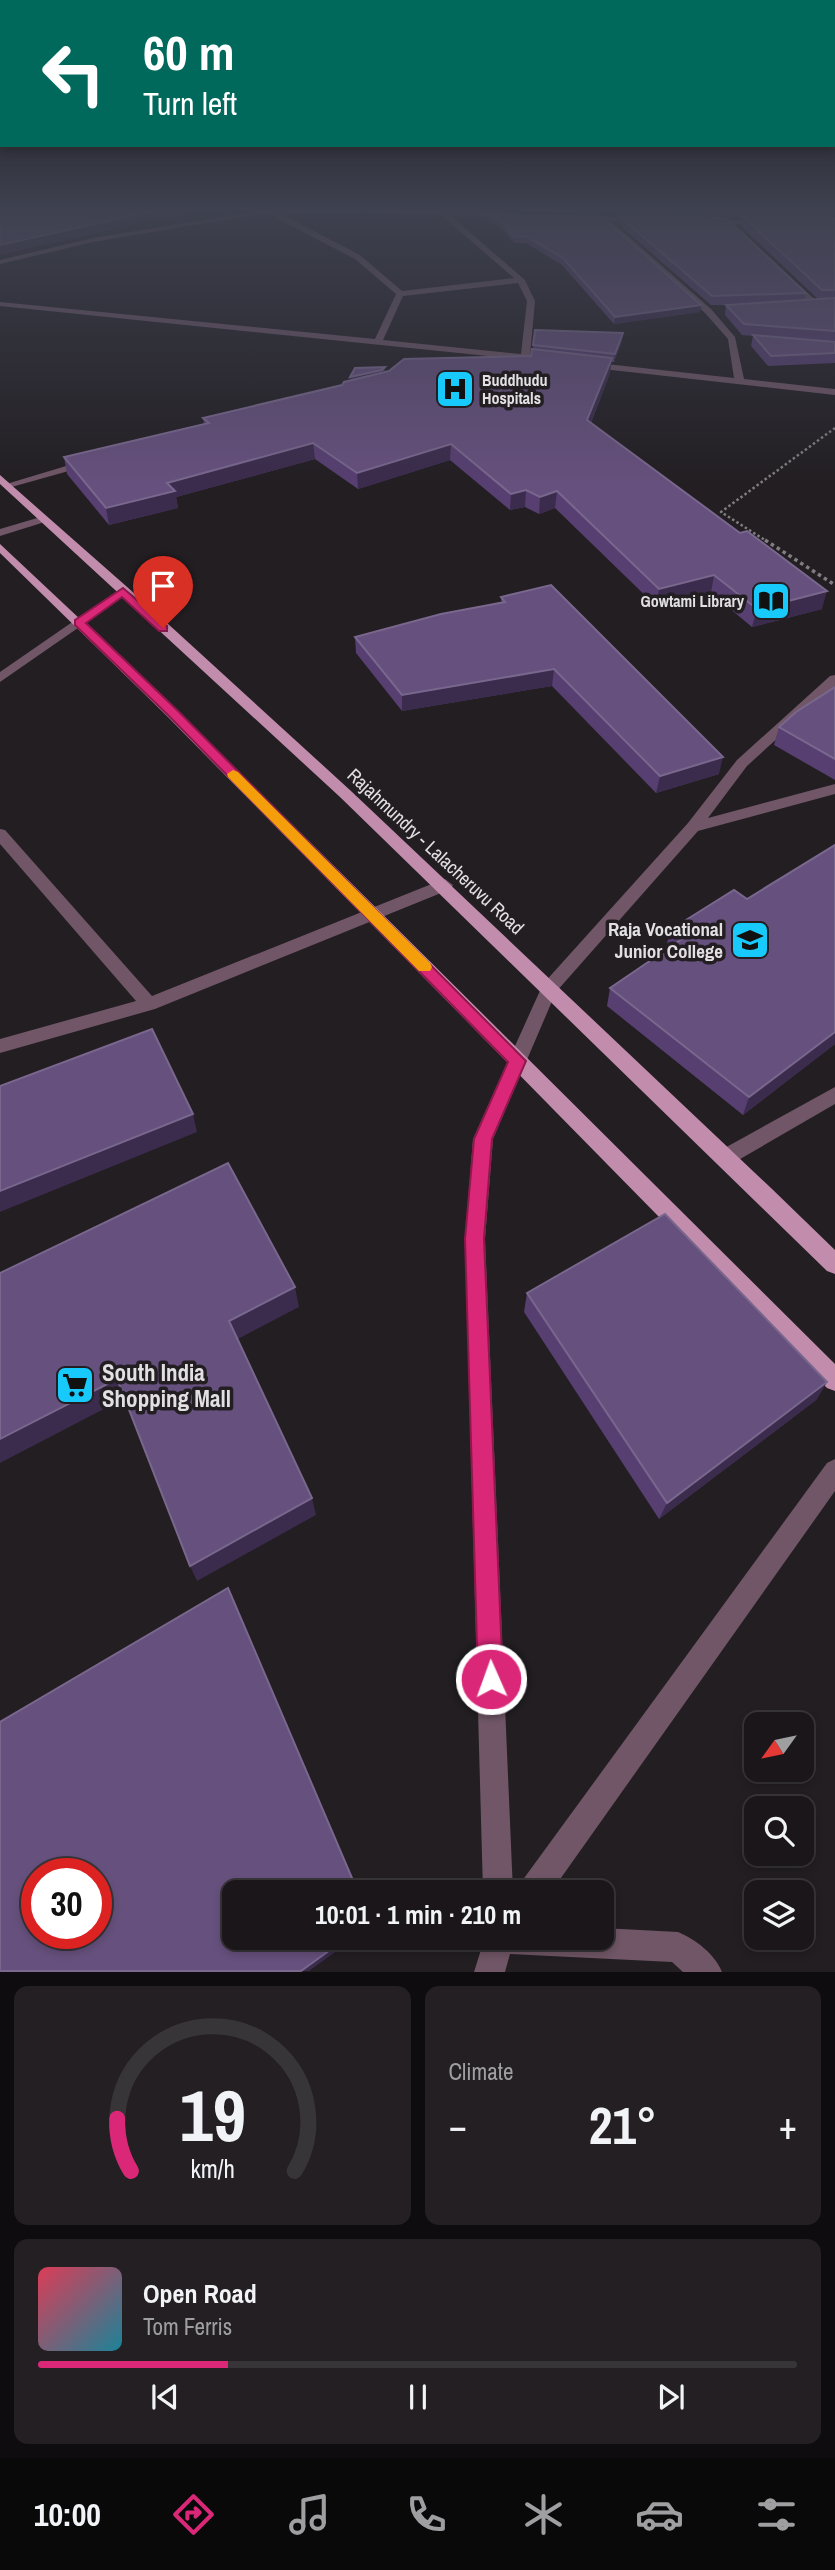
<!DOCTYPE html>
<html lang="en">
<head>
<meta charset="utf-8">
<style>
	:root { --surface:#1a161a; --page:#231f23; --text:#f1f3f6; --muted:#9f9fa2; --line:#383539; --accent:#db2777 }
	body { margin:0; font-family:"Archivo Narrow",sans-serif; background:var(--page); color:var(--text); height:100vh; display:flex; flex-direction:column; font-size:26px; white-space:nowrap }
	* { box-sizing:border-box; margin:0 }
	p { font-size:23px; color:var(--muted) }
	.icon { flex:none; width:38px; height:38px; fill:none; stroke:currentColor; stroke-width:2; stroke-linecap:round; stroke-linejoin:round }
	.map { position:relative; height:1972px; overflow:hidden }
	.details { display:flex; flex-direction:column; gap:14px; padding:14px; background:#0e0c0e; flex:1 }
	.details>* { flex:none }
	.guide { position:absolute; left:0px; top:0px; width:836px; height:147px; box-shadow:0 4px 10px #0003,0 0 0 2px var(--line); background:#00695c; color:#fff; overflow:hidden }
	.needle { width:46px; rotate:237deg }
	.fabs { position:absolute; left:744px; top:1712px; display:grid; gap:14px }
	.fabs a { display:grid; place-items:center; width:70px; height:70px; border-radius:14px; background:var(--surface); box-shadow:0 4px 10px #0003,0 0 0 2px var(--line); font-size:35px }
	.speed { position:absolute; left:21px; top:1858px; display:flex; gap:14px; font-size:35px; font-weight:700; text-align:center }
	.speed>* { display:grid; place-content:center; width:91px; height:91px; border-radius:50%; background:var(--surface); box-shadow:0 4px 10px #0003,0 0 0 2px var(--line); line-height:1 }
	.speed .limit { border:10px solid #d22; background:#fff; color:#111 }
	.pin { position:absolute; display:grid; place-items:center; width:60px; height:60px; color:#fff; margin:-72px -30px; border-radius:50% 50% 50% 0; rotate:-45deg; box-shadow:0 0 7px #0007 }
	.pin .icon { rotate:45deg }
	.me { position:absolute; width:77px; margin:-38px; rotate:358deg; stroke-linejoin:round; filter:drop-shadow(0 0 5px #0008) }
	.turn { display:flex; align-items:center; gap:24px; height:147px; padding:0 28px; font-size:32px }
	.turn .icon { width:91px; height:91px; stroke-width:2.5 }
	.turn b { display:block; font-size:49px; line-height:60px }
	.big { font-size:52px; font-weight:800; line-height:1.1 }
	.details .tile { flex:1; display:flex; flex-direction:column; justify-content:center; gap:10px; min-width:0; padding:0 24px; border-radius:14px; background:var(--page) }
	.details .dial { align-items:center; gap:0 }
	.dial svg { height:182px; overflow:visible; fill:none; stroke:var(--line); stroke-width:7; stroke-linecap:round; text-anchor:middle }
	.dial text { fill:var(--text); stroke:none }
	.song { display:flex; align-items:center; gap:21px }
	.cover { width:84px; height:84px; border-radius:10px; background:linear-gradient(135deg,hsl(350 70% 55%),hsl(190 70% 35%)) }
	.played { height:7px; border-radius:4px; background:linear-gradient(90deg,var(--accent) 25%,var(--line) 25%) }
	.keys { display:flex; justify-content:space-around; direction:ltr }
	.heat { display:flex; justify-content:space-between; align-items:center; font-size:38px; direction:ltr }
	.details .tiles { flex:1; display:grid; gap:14px; grid-template-columns:1fr 1fr }
	.tile:last-child { grid-column:span 2 }
	.trip { position:absolute; left:222px; top:1880px; width:392px; height:70px; border-radius:14px; background:var(--surface); box-shadow:0 4px 10px #0003,0 0 0 2px var(--line); font-weight:800; line-height:70px; text-align:center }
	.tabs { display:flex; height:112px; justify-content:space-around; align-items:center; background:#0a090a; color:var(--muted) }
	.tabs .icon { width:49px; height:49px }
	.tabs .selected { color:var(--accent) }
	.tabs b { font-size:32px; color:var(--text) }
	.map>svg:first-child { display:block }
	.lines { fill:none; stroke-linecap:round; stroke-linejoin:round }
	.path-far1 { stroke:#817e81; stroke-width:2.5; stroke-dasharray:2.5 2.5; stroke-linecap:butt }
	.path { stroke:#817e81; stroke-width:3.5; stroke-dasharray:3.5 3.5; stroke-linecap:butt }
	.minor { fill:#705666; fill-rule:evenodd }
	.major { fill:#c28dad; fill-rule:evenodd }
	.wall { fill:#573f71 }
	.shaded-wall { fill:#3b2b4c }
	.building { fill:#66507d; stroke:#79678d; stroke-width:2; fill-rule:evenodd }
	.route { fill:#db2777; stroke:#8e194d; stroke-width:2 }
	.slow { fill:#f59e0b }
	.labels { text-anchor:middle; dominant-baseline:central; stroke-width:7; stroke-linejoin:round; paint-order:stroke }
	.far-poi-label { font-size:16px; font-weight:bold; fill:#e3e0e3; stroke:#221e22; text-anchor:start }
	.street-label { font-size:19px; fill:#e3e0e3; stroke:#221e22 }
	.poi-label { font-size:19px; font-weight:bold; fill:#e3e0e3; stroke:#221e22; text-anchor:end }
	.near-poi-label { font-size:23px; font-weight:bold; fill:#e3e0e3; stroke:#221e22; text-anchor:start }
</style>
</head>
<body>
<div class="map">
<svg width="835" height="1972" viewBox="0 0 835 1972">
	<rect width="100%" height="100%" fill="#221e22"/>
	<g class="lines">
		<path class="path-far1" d="M768 542 721 512 835 428"/>
		<path class="path" d="M765 540 835 585"/>
		<g class="minor">
			<path d="M269 209H440L513 213 510 217 450 215 525 280 535 301 530 355 541 358 536 361 0 306V302L375 339 396 294 355 259 267 213 93 242 0 264V260L93 238ZM365 213 441 215 514 278 402 291 360 255 281 214ZM518 283 527 301 521 354 383 340 403 296Z"/>
			<path d="M580 216 646 218 643 222 611 221 711 309 735 337 744 379 835 389V395L585 367 583 365 588 362 734 378 728 339 705 313 602 221 577 220Z"/>
			<path d="M709 220 765 221 769 223 765 225 706 224Z"/>
			<path d="M788 276 819 303 835 302V306L814 308 785 280Z"/>
			<path d="M86 460 90 461V465L8 488 3 485Z"/>
			<path d="M44 516 48 517V521L0 536V529Z"/>
			<path d="M123 587 127 588V594L0 682V672Z"/>
			<path d="M835 675V686L747 766 708 818 835 784V794L698 831 556 992 493 1139 485 1239 513 1892H483L465 1239 473 1139 543 984 688 823 737 760 830 676Z"/>
			<path d="M0 829 5 830 152 996 439 881 445 879 453 885 451 889 155 1009 0 1053V1039L136 1001 0 844Z"/>
			<path d="M835 1087V1104L735 1162 728 1164 721 1162 718 1156 721 1150Z"/>
			<path d="M835 1459V1491L551 1892H518L522 1881 827 1463Z"/>
			<path d="M602 1928 678 1932C695 1939 715 1954 722 1972H683L672 1962 510 1954 505 1972H474L485 1937H602Z"/>
		</g>
		<g class="major">
			<path d="M0 475 143 601 351 791 771 1188 835 1250V1274L827 1271 340 797 0 484Z"/>
			<path d="M0 544 178 711 835 1364V1391L827 1388 168 717 0 553Z"/>
		</g>
	</g>
	<g class="wall">
		<path d="M445 209H835V363L768 366 751 346 753 336 742 335 725 315 726 305H728H711L618 224 619 216 806 293 804 300 818 299 742 227 743 217 783 218Z"/>
		<path d="M488 214 701 305 700 312 614 324 562 265 526 243H514L503 229 488 220Z"/>
		<path d="M535 330 622 341 614 362H611L610 373 591 423 822 609 752 627 711 593 656 606 555 508 539 514 525 507 510 510 450 460 358 489 315 459 176 497 178 508 109 525 67 474 64 457 204 424 203 418 342 385 351 380 385 367V372L531 356 533 349Z"/>
		<path d="M501 597 719 774 656 793 552 686 402 711 356 653 355 637 501 602Z"/>
		<path d="M835 687V780L774 745 779 727Z"/>
		<path d="M670 930 835 1044 743 1115 607 1006 610 988 667 949 666 948Z"/>
		<path d="M527 1293 827 1382 816 1400 659 1519 524 1312Z"/>
	</g>
	<g class="shaded-wall">
		<path d="M0 209H23L0 217Z"/>
		<path d="M163 209 201 210 0 255V245Z"/>
		<path d="M701 305 700 312 614 324 615 317Z"/>
		<path d="M623 333 622 341 614 362 615 354Z"/>
		<path d="M612 358 610 373 586 436 587 420Z"/>
		<path d="M385 367V374L351 385 350 377Z"/>
		<path d="M313 443 315 459 176 497 178 508 109 525 106 508 167 483Z"/>
		<path d="M451 444 450 460 358 489 357 473Z"/>
		<path d="M526 490 525 507 510 510 511 494Z"/>
		<path d="M557 491 555 508 539 514 540 497Z"/>
		<path d="M714 575 711 593 656 606 659 589Z"/>
		<path d="M827 591 822 609 752 627 757 609Z"/>
		<path d="M554 669 552 686 402 711V695Z"/>
		<path d="M723 757 719 774 656 793 660 776Z"/>
		<path d="M835 1032V1044L743 1115 749 1097Z"/>
		<path d="M193 1114 197 1132 0 1212V1191Z"/>
		<path d="M295 1287 299 1307 234 1341 229 1321Z"/>
		<path d="M117 1379 125 1398 0 1463V1439Z"/>
		<path d="M827 1382 816 1400 659 1519 667 1503Z"/>
		<path d="M312 1498 316 1515 197 1581 190 1566Z"/>
		<path d="M348 1937H356L309 1971H301Z"/>
	</g>
	<g class="building">
		<path d="M19 209H163L0 245V216Z"/>
		<path d="M797 209H835V210Z"/>
		<path d="M488 214 602 217 701 305 615 317 563 258 526 236 514 237 503 222Z"/>
		<path d="M619 216 726 218 806 293 712 296Z"/>
		<path d="M743 217 835 218V290H822Z"/>
		<path d="M835 298V331L744 324 726 305Z"/>
		<path d="M535 330 623 333 615 354 533 345Z"/>
		<path d="M753 335 835 342V353L771 356Z"/>
		<path d="M532 349 612 358 587 420 740 533 747 531 827 591 757 609 714 575 659 589 557 491 540 497 526 490 511 494 451 444 357 473 313 443 167 483 175 491 106 508 64 457 209 423 203 418 342 385 344 382 389 371 404 359 531 356Z"/>
		<path d="M385 367 382 370 350 377 355 368Z"/>
		<path d="M551 585 723 757 660 776 554 669 402 695 355 637 441 614 505 602 501 597Z"/>
		<path d="M835 687V759L779 727 796 712Z"/>
		<path d="M835 845V1032L749 1097 610 988 682 939 670 930 734 890 747 899Z"/>
		<path d="M152 1029 193 1114 0 1191V1086Z"/>
		<path d="M228 1163 295 1287 229 1321 312 1498 190 1566 117 1379 0 1439V1273Z"/>
		<path d="M665 1214 827 1382 667 1503 527 1293Z"/>
		<path d="M228 1588 358 1892H234V1937H348L301 1971H0V1722ZM37 1874H96V1934H37Z"/>
	</g>
	<linearGradient id="sky" x2="0" y2="1"><stop stop-color="#131013"/><stop offset="0.43" stop-color="#3e414f"/><stop offset="1" stop-color="#3e414f" stop-opacity="0"/></linearGradient>
	<rect width="835" height="485" fill="url(#sky)"/>
	<path class="route" d="M123 588 167 626V631H159L122 597 86 623 178 711 526 1061 492 1139 484 1239 503 1679 499 1688 491 1692 482 1688 478 1679 465 1239 474 1139 508 1062 169 716 75 625V620Z"/>
	<path class="slow" d="M233 770 238 772 430 963 432 967 430 971H419L228 777 227 774Z"/>
	<defs>
		<symbol id="hospital-square" viewBox="-11 -11 22 22"><rect x="-9" y="-9" width="18" height="18" rx="4" fill="#18cafc" stroke="#221e22"/><path d="M-5-5h3v3.5h4V-5h3V5h-3V1.5h-4V5h-3Z" fill="#111"/></symbol>
		<symbol id="library-square" viewBox="-11 -11 22 22"><rect x="-9" y="-9" width="18" height="18" rx="4" fill="#18cafc" stroke="#221e22"/><path d="M-6-4Q-3-5.5-.7-3.5V5Q-3 3-6 4ZM6-4Q3-5.5 .7-3.5V5Q3 3 6 4Z" fill="#111"/></symbol>
		<symbol id="university-square" viewBox="-11 -11 22 22"><rect x="-9" y="-9" width="18" height="18" rx="4" fill="#18cafc" stroke="#221e22"/><path d="M0-5L7-2L0 1L-7-2ZM-4 1L0 2.5L4 1V4Q0 6-4 4Z" fill="#111"/></symbol>
		<symbol id="supermarket-square" viewBox="-11 -11 22 22"><rect x="-9" y="-9" width="18" height="18" rx="4" fill="#18cafc" stroke="#221e22"/><path d="M-6-5.5h2.5l.6 2H6L4.5 2H-2.5L-4.4-4H-6ZM-1.5 3.2a1.3 1.3 0 1 0 .1 0ZM3 3.2a1.3 1.3 0 1 0 .1 0Z" fill="#111"/></symbol>
	</defs>
	<g fill-rule="evenodd">
		<use href="#hospital-square" x="433" y="367" width="44" height="44"/>
		<use href="#library-square" x="749" y="579" width="44" height="44"/>
		<use href="#university-square" x="728" y="918" width="44" height="44"/>
		<use href="#supermarket-square" x="53" y="1363" width="44" height="44"/>
	</g>
	<g class="labels">
		<g class="far-poi-label">
			<text x="482" y="380">Buddhudu<tspan x="482" dy="18">Hospitals</tspan></text>
			<text x="744" y="601" text-anchor="end">Gowtami Library</text>
		</g>
		<g class="street-label">
			<text transform="translate(436 851) rotate(43)">Rajahmundry - Lalacheruvu Road</text>
		</g>
		<g class="poi-label">
			<text x="723" y="929">Raja Vocational<tspan x="723" dy="22">Junior College</tspan></text>
		</g>
		<g class="near-poi-label">
			<text x="102" y="1372">South India<tspan x="102" dy="26">Shopping Mall</tspan></text>
		</g>
	</g>
</svg>
<div class="fabs">
<a><svg class="needle" viewBox="-14 -14 28 28"><path d="M0-13l5 13h-10z" fill="#e53935"/><path d="M0 13l5-13h-10z" fill="#9f9fa2"/></svg></a>
<a><svg class="icon" aria-label="search" viewBox="0 0 24 24"><circle cx="10" cy="10" r="6"/><path d="M15 15l6 6"/></svg></a>
<a><svg class="icon" aria-label="layers" viewBox="0 0 24 24"><path d="M12 4l9 5-9 5-9-5zM3 14l9 5 9-5"/></svg></a>
</div>
<div class="speed"><div class="limit">30</div></div>
<div class="pin" style="left:163px;top:628px;background:#d93025"><svg class="icon" aria-label="arrive" viewBox="0 0 24 24"><path d="M6 21V4h12l-3 4 3 4H6"/></svg></div>
<svg class="me" style="left:491px;top:1679px" viewBox="-20 -20 40 40"><circle r="17" fill="#db2777" stroke="#fff" stroke-width="3"/><path d="M0-11L8 9 0 5-8 9z" fill="#fff"/></svg>
<div class="trip">10:01 · 1 min · 210 m</div>
<div class="guide">
<div class="turn"><svg class="icon" aria-label="left" viewBox="0 0 24 24"><path d="M17 20v-9H6M10 6l-5 5 5 5"/></svg><div><b>60 m</b>Turn left</div></div>
</div>
</div>
<section class="details">
<div class="tiles">
<div class="tile dial"><svg viewBox="0 0 100 80">
<path d="M14 69A42 42 0 1 1 86 69"/>
<path d="M14 69A42 42 0 0 1 8 46" stroke="#db2777"/>
<text x="50" y="56" font-size="32" font-weight="700">19</text>
<text x="50" y="72" font-size="11">km/h</text>
</svg></div>
<div class="tile"><p>Climate</p>
<div class="heat"><a>−</a><b class="big">21°</b><a>+</a></div>
</div>
<div class="tile">
<div class="song"><i class="cover"></i><div><b>Open Road</b><p>Tom Ferris</p></div></div>
<div class="played"></div>
<div class="keys"><svg class="icon" aria-label="previous" viewBox="0 0 24 24"><path d="M18 5L8 12l10 7zM5 5v14"/></svg><svg class="icon" aria-label="pause" viewBox="0 0 24 24"><path d="M8 5v14M16 5v14"/></svg><svg class="icon" aria-label="next" viewBox="0 0 24 24"><path d="M6 5l10 7-10 7zM19 5v14"/></svg></div>
</div>
</div>
</section>
<nav class="tabs">
<b>10:00</b>
<svg class="icon selected" aria-label="directions" viewBox="0 0 24 24"><path d="M12 3l9 9-9 9-9-9zM9 14v-3h6M13 9l2 2-2 2"/></svg>
<svg class="icon" aria-label="music" viewBox="0 0 24 24"><path d="M9 18V5l10-2v13"/><circle cx="6" cy="18" r="3"/><circle cx="16" cy="16" r="3"/></svg>
<svg class="icon" aria-label="phone" viewBox="0 0 24 24"><path d="M5 4h4l2 5-3 2q2 4 5 5l2-3 5 2v4C11 20 4 13 5 4z"/></svg>
<svg class="icon" aria-label="climate" viewBox="0 0 24 24"><path d="M12 3v18M4 7l16 10M4 17L20 7"/></svg>
<svg class="icon" aria-label="car" viewBox="0 0 24 24"><path d="M5 17H2v-5l4-1 3-4h7l3 4 3 1v5h-3M9 17h6M6 11h13"/><circle cx="7" cy="17" r="2"/><circle cx="17" cy="17" r="2"/></svg>
<svg class="icon" aria-label="filters" viewBox="0 0 24 24"><path d="M4 7h16M4 17h16"/><circle cx="9" cy="7" r="2"/><circle cx="15" cy="17" r="2"/></svg>
</nav>
</body>
</html>
